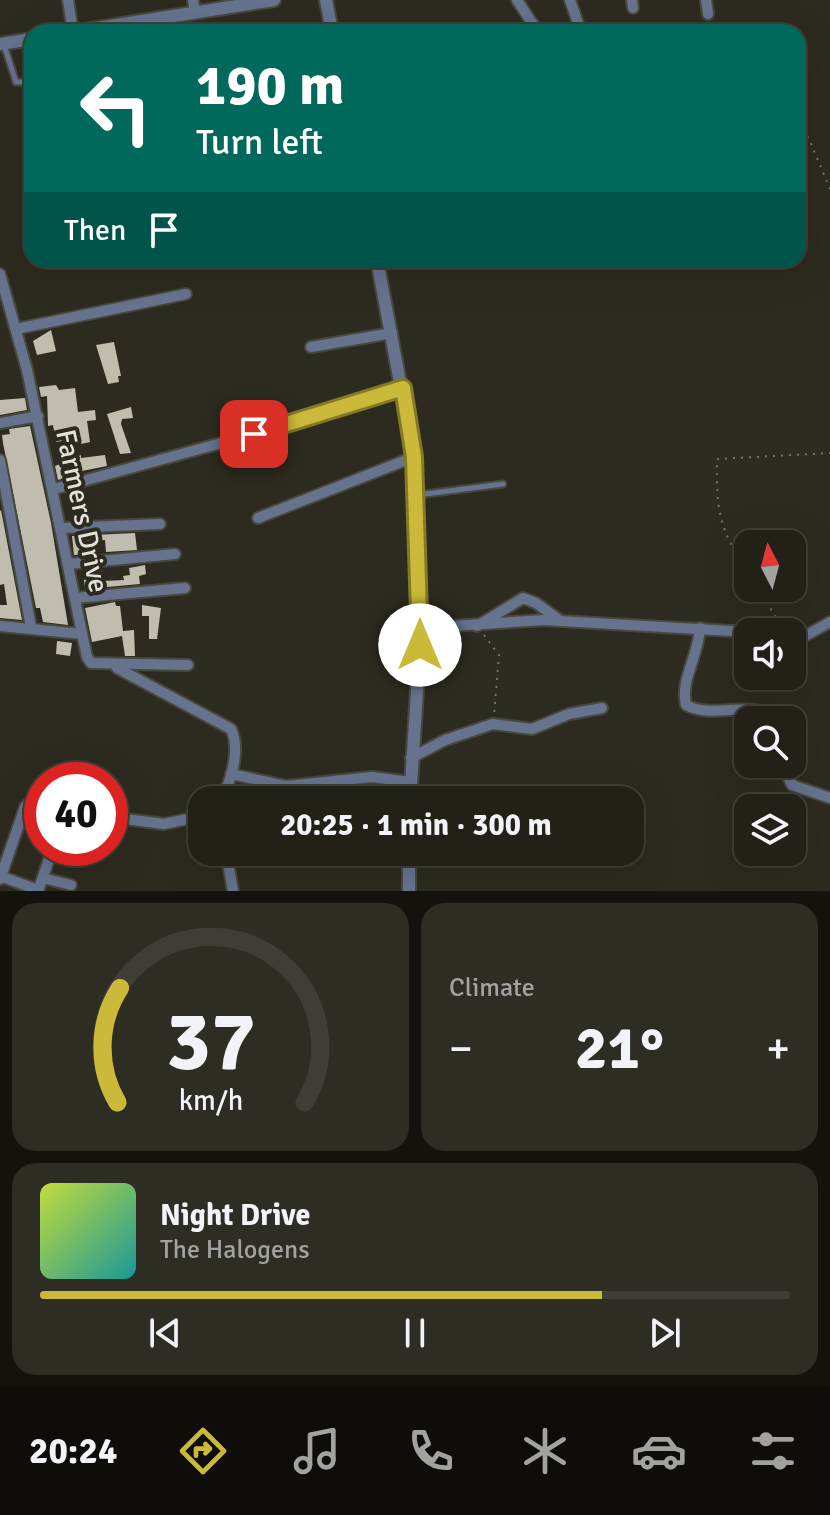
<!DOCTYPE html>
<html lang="en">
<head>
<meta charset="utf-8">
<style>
	:root { --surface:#222017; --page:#2e2d24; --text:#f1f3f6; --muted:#a2a3a1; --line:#3f3e36; --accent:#cbba39 }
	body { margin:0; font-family:Signika,sans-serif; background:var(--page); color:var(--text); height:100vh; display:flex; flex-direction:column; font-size:30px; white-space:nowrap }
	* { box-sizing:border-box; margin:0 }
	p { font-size:26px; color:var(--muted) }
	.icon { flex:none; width:44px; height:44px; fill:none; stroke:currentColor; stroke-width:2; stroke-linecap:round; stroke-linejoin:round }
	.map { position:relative; height:891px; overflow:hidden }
	.panel { display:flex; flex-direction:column; gap:12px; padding:12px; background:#13120d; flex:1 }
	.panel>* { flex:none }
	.banner { position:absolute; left:24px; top:24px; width:782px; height:244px; border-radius:24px; box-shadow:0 8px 32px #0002,0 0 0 2px var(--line); background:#00695c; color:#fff; overflow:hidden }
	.needle { width:52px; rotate:354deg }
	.controls { position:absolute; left:734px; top:530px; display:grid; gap:16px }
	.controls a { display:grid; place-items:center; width:72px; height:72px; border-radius:16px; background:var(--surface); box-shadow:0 8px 32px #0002,0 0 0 2px var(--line); font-size:40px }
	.speed { position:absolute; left:24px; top:762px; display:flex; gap:16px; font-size:40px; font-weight:700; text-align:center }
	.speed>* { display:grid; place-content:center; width:104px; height:104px; border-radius:50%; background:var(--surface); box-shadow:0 8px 32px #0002,0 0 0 2px var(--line); line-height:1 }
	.speed .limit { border:12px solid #d22; background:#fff; color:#111 }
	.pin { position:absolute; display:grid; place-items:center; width:68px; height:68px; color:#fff; margin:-34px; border-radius:16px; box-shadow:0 4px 12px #0006 }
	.me { position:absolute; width:88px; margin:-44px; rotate:0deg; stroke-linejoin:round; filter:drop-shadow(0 0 6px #0008) }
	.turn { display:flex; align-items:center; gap:28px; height:168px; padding:0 40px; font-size:36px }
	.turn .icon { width:104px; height:104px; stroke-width:2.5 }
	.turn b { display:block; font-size:56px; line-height:68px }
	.then { display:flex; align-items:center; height:76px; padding:0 40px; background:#0003; gap:16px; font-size:30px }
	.big { font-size:60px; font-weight:700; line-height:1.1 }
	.panel .tile { flex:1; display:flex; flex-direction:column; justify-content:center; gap:12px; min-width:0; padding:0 28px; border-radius:24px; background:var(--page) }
	.panel .dial { align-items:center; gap:0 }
	.dial svg { height:208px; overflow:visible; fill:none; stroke:var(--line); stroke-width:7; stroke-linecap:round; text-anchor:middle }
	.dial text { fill:var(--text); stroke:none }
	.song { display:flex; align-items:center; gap:24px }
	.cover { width:96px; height:96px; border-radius:12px; background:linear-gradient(135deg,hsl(70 70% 55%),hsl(180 70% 35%)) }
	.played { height:8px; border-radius:4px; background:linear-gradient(90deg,var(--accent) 75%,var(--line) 75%) }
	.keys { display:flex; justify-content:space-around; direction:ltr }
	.heat { display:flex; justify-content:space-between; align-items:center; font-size:44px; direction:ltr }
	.panel .tiles { flex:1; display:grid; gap:12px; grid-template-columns:1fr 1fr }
	.tile:last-child { grid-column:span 2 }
	.trip { position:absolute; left:188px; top:786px; width:456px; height:80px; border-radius:24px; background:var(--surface); box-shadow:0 8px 32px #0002,0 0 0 2px var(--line); font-weight:700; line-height:80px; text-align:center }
	.tab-bar { display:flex; height:128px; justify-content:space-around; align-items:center; background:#0e0d09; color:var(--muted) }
	.tab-bar .icon { width:56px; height:56px }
	.tab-bar .active { color:var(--accent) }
	.tab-bar b { font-size:36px; color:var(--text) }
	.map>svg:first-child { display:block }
	.building { fill:#c0bdae }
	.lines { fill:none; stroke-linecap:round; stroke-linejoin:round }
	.service-casing { stroke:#4a483d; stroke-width:9 }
	.minor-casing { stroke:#4a483d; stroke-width:14 }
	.tertiary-casing { stroke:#4a483d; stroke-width:16 }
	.path { stroke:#757369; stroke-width:2; stroke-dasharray:2 6; stroke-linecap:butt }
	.service { stroke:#65738f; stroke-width:5 }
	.minor { stroke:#65738f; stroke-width:10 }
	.tertiary { stroke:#65738f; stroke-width:12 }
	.route-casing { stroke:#847925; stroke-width:20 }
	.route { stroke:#cbba39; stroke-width:14 }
	.labels { text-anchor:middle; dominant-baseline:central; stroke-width:8; stroke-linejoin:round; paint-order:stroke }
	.street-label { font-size:28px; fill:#e3e1da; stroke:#2d2b1f }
</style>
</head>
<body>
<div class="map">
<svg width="830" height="891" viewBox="0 0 830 891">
	<rect width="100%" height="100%" fill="#2d2b1f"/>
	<g class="building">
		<path d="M51 330 56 351 37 355 33 341Z"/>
		<path d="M114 342 121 376H118L119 382 108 384 96 345Z"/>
		<path d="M56 385 59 390 75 388 78 412 95 410 96 420 87 421 90 442 81 444 80 438 56 442 53 425 48 426 47 396 41 397 39 387Z"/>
		<path d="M25 398 27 410 0 415V400Z"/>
		<path d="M131 407 133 418 122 419 121 424 131 453 120 454 107 414Z"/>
		<path d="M30 426 51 523 68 625 43 622 40 608H36L3 443 2 435 10 434 9 429Z"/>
		<path d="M81 455V458L105 455 107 466 67 474V477L58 480 55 466Z"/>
		<path d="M82 507V519L71 520V508Z"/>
		<path d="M0 511 1 510 22 620 0 618V605H7L4 584 0 585Z"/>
		<path d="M135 533 137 550 106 552 105 540 88 541 89 554 74 555 72 536Z"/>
		<path d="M145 565 146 574 139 576 140 584 85 589 83 571 102 569 103 581 124 580 123 576 130 575 129 568Z"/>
		<path d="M115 602 116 606H120L123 631 134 630 135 656H125L122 636 92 642 85 608Z"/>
		<path d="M142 605 161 608 157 639H149V616H142Z"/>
		<path d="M57 641 72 643 70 656 56 654Z"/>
	</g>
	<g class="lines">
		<defs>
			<g id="service">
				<path d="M4 45 16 82H32"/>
				<path d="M417 495 503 484"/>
			</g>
			<g id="minor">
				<path d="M68 0 73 32"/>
				<path d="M193 0 195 12"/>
				<path d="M517 0 538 32"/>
				<path d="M570 0 581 32"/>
				<path d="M632 0 633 8"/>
				<path d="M706 0 708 14"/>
				<path d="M0 274 27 370 87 657 91 663 188 665"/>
				<path d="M16 329 186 294"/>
				<path d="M311 347 392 333"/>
				<path d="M0 423 38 416"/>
				<path d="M0 460 31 627"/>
				<path d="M54 489 254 434 403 388"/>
				<path d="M258 518 414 457"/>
				<path d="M62 528 160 524"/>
				<path d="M69 564 175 554"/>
				<path d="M75 598 185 588"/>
				<path d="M0 626 82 634"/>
				<path d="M477 626 523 598 536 603 558 619"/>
				<path d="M421 628 544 620 748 632"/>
				<path d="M700 628C699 654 680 680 686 705 712 720 755 698 777 720"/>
				<path d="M792 637 805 636 830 622"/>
				<path d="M117 668 231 729C241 750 231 781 221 800"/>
				<path d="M411 758 445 740 493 724 532 729 569 714 602 708"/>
				<path d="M782 764 792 785 830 798"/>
				<path d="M231 774 286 786 372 777 410 782"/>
				<path d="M110 817 164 824 202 816"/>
				<path d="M226 852 233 891"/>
				<path d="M0 876 38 890"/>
				<path d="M43 878 71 885"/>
				<path d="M0 879 25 807 32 800 42 801"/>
				<path d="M38 891 53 848"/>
			</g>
			<g id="tertiary">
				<path d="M326 0 332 32"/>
				<path d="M72 32 274 0"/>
				<path d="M0 44 32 39"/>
				<path d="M377 260 414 457 421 628 410 800"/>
				<path d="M409 891V852"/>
			</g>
		</defs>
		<use href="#service" class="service-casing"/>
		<use href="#minor" class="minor-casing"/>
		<use href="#tertiary" class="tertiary-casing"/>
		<g class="path">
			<path d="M708 23V32"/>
			<path d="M798 123 809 139 830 189"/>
			<path d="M748 572C719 530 716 509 717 459L830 453"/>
			<path d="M758 588 784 631"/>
			<path d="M484 635 499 655 494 715"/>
		</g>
		<use href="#service" class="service"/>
		<use href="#minor" class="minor"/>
		<use href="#tertiary" class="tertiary"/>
	</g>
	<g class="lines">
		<defs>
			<path id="route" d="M254 434 403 388 414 457 420 645"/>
		</defs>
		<use href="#route" class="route-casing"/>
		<use href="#route" class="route"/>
	</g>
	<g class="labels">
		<g class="street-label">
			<text transform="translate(82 511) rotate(78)">Farmers Drive</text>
		</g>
	</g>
</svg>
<div class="controls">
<a><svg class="needle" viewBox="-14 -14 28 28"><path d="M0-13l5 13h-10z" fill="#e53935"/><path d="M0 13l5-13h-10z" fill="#a2a3a1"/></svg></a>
<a><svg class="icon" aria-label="sound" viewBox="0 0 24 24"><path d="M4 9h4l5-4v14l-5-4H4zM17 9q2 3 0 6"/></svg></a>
<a><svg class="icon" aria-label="search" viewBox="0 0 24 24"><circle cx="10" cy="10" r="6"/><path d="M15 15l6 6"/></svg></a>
<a><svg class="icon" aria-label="layers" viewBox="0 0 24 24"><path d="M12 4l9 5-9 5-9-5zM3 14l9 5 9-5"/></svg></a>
</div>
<div class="speed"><div class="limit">40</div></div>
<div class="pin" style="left:254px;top:434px;background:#d93025"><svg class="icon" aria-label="arrive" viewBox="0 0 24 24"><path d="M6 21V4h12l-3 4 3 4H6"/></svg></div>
<svg class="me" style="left:420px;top:645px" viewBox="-20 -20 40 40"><circle r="19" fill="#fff"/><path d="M0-13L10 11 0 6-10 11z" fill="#cbba39"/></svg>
<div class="trip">20:25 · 1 min · 300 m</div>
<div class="banner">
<div class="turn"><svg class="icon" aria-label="left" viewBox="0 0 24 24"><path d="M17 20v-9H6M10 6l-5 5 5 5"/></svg><div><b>190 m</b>Turn left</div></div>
<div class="then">Then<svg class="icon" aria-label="arrive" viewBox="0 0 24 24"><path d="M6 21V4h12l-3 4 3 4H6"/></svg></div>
</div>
</div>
<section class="panel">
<div class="tiles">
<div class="tile dial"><svg viewBox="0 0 100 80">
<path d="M14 69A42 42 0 1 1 86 69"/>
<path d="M14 69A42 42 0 0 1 15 25" stroke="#cbba39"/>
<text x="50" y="56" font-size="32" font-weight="700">37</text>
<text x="50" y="72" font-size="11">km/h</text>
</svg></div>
<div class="tile"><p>Climate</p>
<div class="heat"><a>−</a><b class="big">21°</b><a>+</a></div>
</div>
<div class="tile">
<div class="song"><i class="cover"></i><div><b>Night Drive</b><p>The Halogens</p></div></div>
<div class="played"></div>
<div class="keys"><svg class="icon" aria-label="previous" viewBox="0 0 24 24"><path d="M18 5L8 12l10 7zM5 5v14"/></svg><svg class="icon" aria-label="pause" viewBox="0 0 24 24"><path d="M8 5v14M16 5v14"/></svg><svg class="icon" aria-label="next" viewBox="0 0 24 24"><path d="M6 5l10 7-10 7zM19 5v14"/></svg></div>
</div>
</div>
</section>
<nav class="tab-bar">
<b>20:24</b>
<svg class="icon active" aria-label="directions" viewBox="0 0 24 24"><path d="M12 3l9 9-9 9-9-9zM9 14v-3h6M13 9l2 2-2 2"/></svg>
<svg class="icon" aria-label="music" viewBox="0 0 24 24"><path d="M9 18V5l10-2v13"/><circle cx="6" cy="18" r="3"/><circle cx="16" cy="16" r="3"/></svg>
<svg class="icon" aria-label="phone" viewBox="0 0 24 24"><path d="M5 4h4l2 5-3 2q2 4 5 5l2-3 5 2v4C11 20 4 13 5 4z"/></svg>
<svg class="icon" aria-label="climate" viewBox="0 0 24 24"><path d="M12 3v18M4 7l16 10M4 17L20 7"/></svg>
<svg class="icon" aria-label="car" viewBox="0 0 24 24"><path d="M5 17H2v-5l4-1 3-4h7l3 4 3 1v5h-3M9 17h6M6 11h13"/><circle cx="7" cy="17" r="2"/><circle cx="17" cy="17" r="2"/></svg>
<svg class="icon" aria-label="filters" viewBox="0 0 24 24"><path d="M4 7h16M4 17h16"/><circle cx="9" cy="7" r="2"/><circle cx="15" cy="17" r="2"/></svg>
</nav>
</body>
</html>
